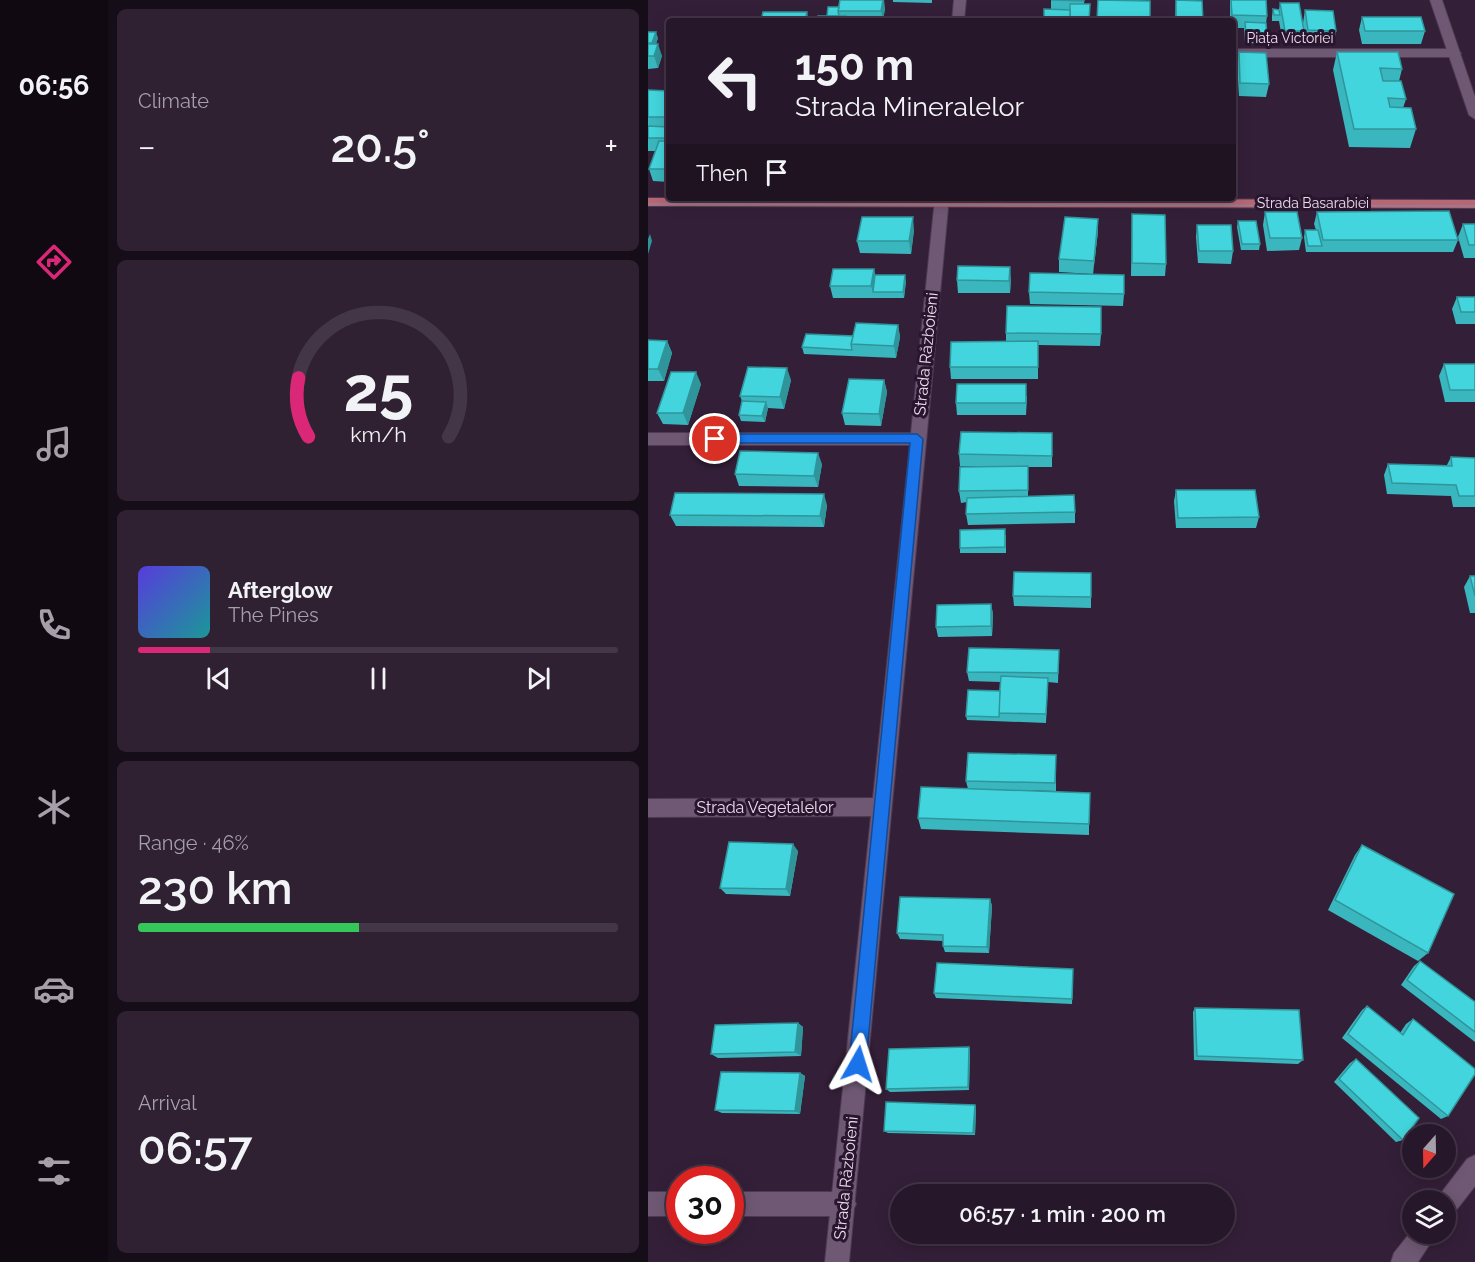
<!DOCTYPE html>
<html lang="en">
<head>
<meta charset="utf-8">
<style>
	:root { --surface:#27172a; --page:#2f2032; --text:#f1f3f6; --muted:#a49fa8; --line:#433647; --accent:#db2777 }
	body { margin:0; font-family:Raleway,sans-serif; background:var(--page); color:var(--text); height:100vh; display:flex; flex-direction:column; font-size:22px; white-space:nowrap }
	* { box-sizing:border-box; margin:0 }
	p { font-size:20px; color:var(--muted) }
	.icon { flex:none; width:33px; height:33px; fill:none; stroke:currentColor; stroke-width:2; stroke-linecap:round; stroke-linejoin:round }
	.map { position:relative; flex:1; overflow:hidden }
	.side { display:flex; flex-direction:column; gap:9px; padding:9px; background:#150d17; width:540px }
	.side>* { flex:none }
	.guide { position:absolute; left:18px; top:18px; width:570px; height:183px; border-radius:6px; box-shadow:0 3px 15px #0003,0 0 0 2px var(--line); background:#27172a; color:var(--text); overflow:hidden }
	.needle { width:39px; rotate:200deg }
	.fabs { position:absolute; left:754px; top:1124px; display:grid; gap:12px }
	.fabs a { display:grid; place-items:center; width:54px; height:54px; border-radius:50%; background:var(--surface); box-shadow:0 3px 15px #0003,0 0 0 2px var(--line); font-size:30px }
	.speed { position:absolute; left:18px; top:1166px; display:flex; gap:12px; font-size:30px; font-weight:700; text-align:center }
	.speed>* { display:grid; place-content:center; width:78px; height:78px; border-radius:50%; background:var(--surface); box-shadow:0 3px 15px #0003,0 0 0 2px var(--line); line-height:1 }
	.speed .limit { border:9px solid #d22; background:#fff; color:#111 }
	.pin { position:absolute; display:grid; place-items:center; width:51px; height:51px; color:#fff; margin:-26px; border:3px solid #fff; border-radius:50%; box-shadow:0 2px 6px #0007 }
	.me { position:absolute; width:66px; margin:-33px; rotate:6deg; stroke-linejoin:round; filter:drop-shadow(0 0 4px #0008) }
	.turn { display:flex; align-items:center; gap:21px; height:126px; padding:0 30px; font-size:27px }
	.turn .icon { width:78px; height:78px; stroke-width:2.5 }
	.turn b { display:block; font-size:42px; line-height:51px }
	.then { display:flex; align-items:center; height:57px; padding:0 30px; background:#0003; gap:12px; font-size:22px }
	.big { font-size:45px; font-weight:600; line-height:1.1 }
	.side .widget { flex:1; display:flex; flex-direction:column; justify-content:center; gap:9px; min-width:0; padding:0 21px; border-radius:9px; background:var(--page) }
	.side .dial { align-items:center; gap:0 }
	.dial svg { height:156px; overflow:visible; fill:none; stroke:var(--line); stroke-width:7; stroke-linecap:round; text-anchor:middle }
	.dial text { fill:var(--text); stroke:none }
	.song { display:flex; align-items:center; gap:18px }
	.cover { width:72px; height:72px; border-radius:9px; background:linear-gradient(135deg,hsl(250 70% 55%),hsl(180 70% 35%)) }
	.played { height:6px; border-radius:3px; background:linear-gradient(90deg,var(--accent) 15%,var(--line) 15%) }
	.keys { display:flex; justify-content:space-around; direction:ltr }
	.heat { display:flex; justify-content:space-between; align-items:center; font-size:33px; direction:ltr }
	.charge { height:9px; border-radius:4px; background:linear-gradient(90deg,#34c759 46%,var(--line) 0) }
	.trip { position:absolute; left:242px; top:1184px; width:345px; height:60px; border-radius:30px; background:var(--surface); box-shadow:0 3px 15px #0003,0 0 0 2px var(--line); font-weight:600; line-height:60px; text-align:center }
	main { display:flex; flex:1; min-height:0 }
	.dock { display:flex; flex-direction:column; width:108px; justify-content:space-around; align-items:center; background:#100911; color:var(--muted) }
	.dock .icon { width:42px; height:42px }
	.dock .current { color:var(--accent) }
	.dock b { font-size:27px; color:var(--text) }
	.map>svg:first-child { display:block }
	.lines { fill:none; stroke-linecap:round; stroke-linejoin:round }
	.street-casing { stroke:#4d3b51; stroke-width:2 }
	.secondary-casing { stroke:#4d3b51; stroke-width:2 }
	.primary-casing { stroke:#4d3b51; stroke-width:2 }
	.street { fill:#6f5874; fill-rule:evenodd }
	.secondary { fill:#6f5874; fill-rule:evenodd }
	.primary { fill:#b86673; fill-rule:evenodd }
	.tram { stroke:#928196; stroke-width:1.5 }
	.wall { fill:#3ab7be }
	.shaded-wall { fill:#2f959b }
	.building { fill:#43d5dd; stroke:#2f959b; stroke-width:1.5 }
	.route { fill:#1a73e8; stroke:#114b97; stroke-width:1.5 }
	.labels { text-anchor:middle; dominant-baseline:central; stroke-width:6; stroke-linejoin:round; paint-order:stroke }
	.far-street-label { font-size:14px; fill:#ebddee; stroke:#29152e }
	.street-label { font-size:16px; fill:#ebddee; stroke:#29152e }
</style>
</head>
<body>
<main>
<nav class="dock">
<b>06:56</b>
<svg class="icon current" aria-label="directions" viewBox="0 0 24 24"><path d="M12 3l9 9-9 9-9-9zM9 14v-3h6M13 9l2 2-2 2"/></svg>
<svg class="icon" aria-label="music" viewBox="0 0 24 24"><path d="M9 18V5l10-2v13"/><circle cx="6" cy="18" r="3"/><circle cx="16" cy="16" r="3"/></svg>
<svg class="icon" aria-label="phone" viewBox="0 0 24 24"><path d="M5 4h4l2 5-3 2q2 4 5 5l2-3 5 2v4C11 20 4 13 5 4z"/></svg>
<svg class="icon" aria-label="climate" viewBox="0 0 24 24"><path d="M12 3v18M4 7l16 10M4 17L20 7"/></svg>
<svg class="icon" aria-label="car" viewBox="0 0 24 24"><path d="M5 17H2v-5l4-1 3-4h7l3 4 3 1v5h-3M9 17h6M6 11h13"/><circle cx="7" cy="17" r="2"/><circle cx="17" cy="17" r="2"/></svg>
<svg class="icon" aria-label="filters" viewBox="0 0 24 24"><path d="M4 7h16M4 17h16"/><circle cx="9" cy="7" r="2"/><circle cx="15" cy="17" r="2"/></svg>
</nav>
<section class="side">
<div class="widget"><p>Climate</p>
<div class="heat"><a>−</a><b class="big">20.5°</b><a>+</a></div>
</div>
<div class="widget dial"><svg viewBox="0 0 100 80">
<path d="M14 69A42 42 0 1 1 86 69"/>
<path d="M14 69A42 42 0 0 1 9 39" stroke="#db2777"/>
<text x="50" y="56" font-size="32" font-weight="700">25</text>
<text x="50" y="72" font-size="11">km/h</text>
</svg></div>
<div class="widget">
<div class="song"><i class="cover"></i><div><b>Afterglow</b><p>The Pines</p></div></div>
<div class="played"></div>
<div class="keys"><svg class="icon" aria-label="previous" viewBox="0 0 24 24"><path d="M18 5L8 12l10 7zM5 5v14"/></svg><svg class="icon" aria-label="pause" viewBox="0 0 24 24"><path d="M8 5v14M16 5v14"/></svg><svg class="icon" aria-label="next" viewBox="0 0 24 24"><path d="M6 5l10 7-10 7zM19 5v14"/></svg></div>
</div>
<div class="widget"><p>Range · 46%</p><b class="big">230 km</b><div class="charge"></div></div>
<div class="widget"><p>Arrival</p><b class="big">06:57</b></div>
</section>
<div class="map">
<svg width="827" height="1262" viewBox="0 0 827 1262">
	<rect width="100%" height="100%" fill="#341f38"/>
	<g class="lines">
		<defs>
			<g id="street">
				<path d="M306 0H318L316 21H304Z"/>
				<path d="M585 49H807L813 53 807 57H585Z"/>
				<path d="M287 198H301L201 1262H177L223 816 0 817V799L225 798 262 445H0V433H263Z"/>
			</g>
			<g id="secondary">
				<path d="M782 0H794L827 97V119L821 115Z"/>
				<path d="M827 1155V1186L806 1213 798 1217V1200H788L790 1197 819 1159Z"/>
				<rect x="0" y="1192" width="32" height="24"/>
				<path d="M82 1192H196L204 1196 208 1204 204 1212 196 1216H82Z"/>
				<path d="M765 1229V1233H789L770 1262H743L746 1253Z"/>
			</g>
			<path id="primary" d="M0 198 827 200V208L0 206Z"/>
		</defs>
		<use href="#street" class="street-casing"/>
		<use href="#secondary" class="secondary-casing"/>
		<use href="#primary" class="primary-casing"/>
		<use href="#street" class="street"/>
		<use href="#secondary" class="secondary"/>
		<use href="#primary" class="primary"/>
		<path class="tram" d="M0 204 827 206"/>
	</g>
	<g class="wall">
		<path d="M245 0H284V3L245 2Z"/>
		<path d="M403 0H436V4L441 21H396V9L403 10Z"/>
		<path d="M528 0 555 21H527Z"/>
		<path d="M582 0H618L619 16 618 23 619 37 618 44 597 43 596 28H585V21H582Z"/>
		<path d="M632 3 655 23 657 10 688 31 686 43H658L656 32 654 44 635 43 631 21H624V16L625 9 631 10Z"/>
		<path d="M180 7 237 8 235 21H169L179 16Z"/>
		<path d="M714 17 777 31 773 44H714L711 30Z"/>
		<path d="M0 32 10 38 8 44 14 56 10 68 0 69Z"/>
		<path d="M591 52 621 84 618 97 591 96 589 65Z"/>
		<path d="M689 52 754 69 751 81 758 99 755 108 768 129 762 148 701 147 685 70Z"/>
		<path d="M0 90 21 91V182L5 181 1 169 8 151H0Z"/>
		<path d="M617 212 654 238 651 250 619 251 615 225Z"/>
		<path d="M669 212 810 240 805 252H658L656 237 657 230H668L666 224Z"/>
		<path d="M484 214 518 264 517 276H483Z"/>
		<path d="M590 221 612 244 611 250H593L589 227Z"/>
		<path d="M815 224H827V258H816L810 237Z"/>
		<path d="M549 225 585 251 583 264 550 263 548 237Z"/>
		<path d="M266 230 263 254 212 253 209 241Z"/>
		<path d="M450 231 445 274 411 272V259Z"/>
		<path d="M226 269 227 275 258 281 256 298H185L182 286Z"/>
		<path d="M363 279 362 293H310L309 280Z"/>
		<path d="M381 292 476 294 475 306 382 304Z"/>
		<path d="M809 297H827V324H808L804 309Z"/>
		<path d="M250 325 252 337 248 358 156 354 154 347Z"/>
		<path d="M358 333 453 334 452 346 390 345V379H303L302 367 358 342Z"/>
		<path d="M0 340 19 341 24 353 16 381H0Z"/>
		<path d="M796 364H827V402H797L791 376Z"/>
		<path d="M143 380 136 409 120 408 117 422 93 421 91 415 94 401 92 396Z"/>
		<path d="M236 380 239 392 233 426 197 425 194 413Z"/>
		<path d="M53 384 40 425 15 424 9 413Z"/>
		<path d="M379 396 378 415H309L308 403Z"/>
		<path d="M404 433V467H380V496L427 512V523L320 525 318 514 319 502 313 503 311 491 339 466H312L311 454Z"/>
		<path d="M803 457 827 458V507H805L803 496 739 494 736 475 740 464 799 465Z"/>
		<path d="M174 464 170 487 91 486 87 474Z"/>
		<path d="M528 490 611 517 608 528H528L526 501Z"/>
		<path d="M179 505 176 527 28 526 22 515Z"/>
		<path d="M358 535V553H312V548Z"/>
		<path d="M822 576H827V613H822L816 587Z"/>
		<path d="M365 596 443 597V608L366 606Z"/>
		<path d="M343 604 345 614 344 636 290 637 288 627Z"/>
		<path d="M411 650 410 683 400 682 398 723 319 720 318 716 352 691V682L321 681 319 672Z"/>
		<path d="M408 755V791L320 789 318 781Z"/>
		<path d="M270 818 441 824V835L273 829Z"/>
		<path d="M714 845 780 953 770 961 680 910 707 855Z"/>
		<path d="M150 851 142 896 78 894 72 888Z"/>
		<path d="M342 899 344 906 341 953 297 952 295 946V941L252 939 249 933Z"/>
		<path d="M772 961 827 1002V1042L753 985 766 966Z"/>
		<path d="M425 969 424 1004 288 998 286 993Z"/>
		<path d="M719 1006 752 1033 758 1024 765 1019 800 1116 793 1119 694 1038 714 1010Z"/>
		<path d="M547 1008 655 1060 650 1064 546 1060 545 1012Z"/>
		<path d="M150 1023 155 1027 153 1056 70 1058 63 1054Z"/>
		<path d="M321 1047 322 1051 321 1090 242 1092 238 1089Z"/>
		<path d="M708 1059 755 1140 748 1142 686 1082 702 1063Z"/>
		<path d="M152 1073 157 1076 152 1114 74 1113 67 1110Z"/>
		<path d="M327 1105 328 1108 327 1135 240 1133 236 1131Z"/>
	</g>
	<g class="shaded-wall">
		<path d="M235 0H236L237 8 235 21 233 11Z"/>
		<path d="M159 12 161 21H157Z"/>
		<path d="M8 32 10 38 6 49 4 43Z"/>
		<path d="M10 44 14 56 10 68 6 56Z"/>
		<path d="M265 217 266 230 263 254 261 241Z"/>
		<path d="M450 219V231L445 274 446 261Z"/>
		<path d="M2 234 4 241 0 254V239Z"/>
		<path d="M362 267 363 279 362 293 361 281Z"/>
		<path d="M226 269 228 281 225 292 223 286Z"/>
		<path d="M257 275 258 281 256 298 255 292Z"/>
		<path d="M250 325 252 337 248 358 246 346Z"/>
		<path d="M19 341 24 353 16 381 10 369Z"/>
		<path d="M139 368 143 380 136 409 132 397Z"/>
		<path d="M48 372 53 384 40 425 35 413Z"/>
		<path d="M236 380 239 392 233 426 231 414Z"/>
		<path d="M118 402 120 408 117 422 114 416Z"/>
		<path d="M170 453 174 464 170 487 166 476Z"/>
		<path d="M176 494 179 505 176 527 172 516Z"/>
		<path d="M343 604 345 614 344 636 343 626Z"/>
		<path d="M145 844 150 851 142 896 138 889Z"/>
		<path d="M342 899 344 906 341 953 339 947Z"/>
		<path d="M150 1023 155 1027 153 1056 147 1052Z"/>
		<path d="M321 1047 322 1051 321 1090 320 1087Z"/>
		<path d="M152 1073 157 1076 152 1114 147 1111Z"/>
		<path d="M327 1105 328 1108 327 1135 325 1133Z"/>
	</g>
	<g class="building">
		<path d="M192 0H235L233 11H190Z"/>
		<path d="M403 0H436V1Z"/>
		<path d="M450 0 502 1V21H449Z"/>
		<path d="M528 0 554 1 555 21H528Z"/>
		<path d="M583 0H618L619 16 584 15Z"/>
		<path d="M632 3H651L656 31H637Z"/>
		<path d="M422 4H442L441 21H422Z"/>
		<path d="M180 7H191L190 11 191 16H179Z"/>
		<path d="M396 9 422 10V21L396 20Z"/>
		<path d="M625 9 631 10 632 15H626Z"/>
		<path d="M657 10 685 11 688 31 660 30Z"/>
		<path d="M115 12H159L157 21H113Z"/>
		<path d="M170 16H198L197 21H169Z"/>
		<path d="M714 17H773L777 31H717Z"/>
		<path d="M261 18 283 19 282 21H261Z"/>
		<path d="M597 22 618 23 619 37H598Z"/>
		<path d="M0 32H8L4 43H0Z"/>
		<path d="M0 44H10L6 56H0Z"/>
		<path d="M591 52 618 53 621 84 592 83Z"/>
		<path d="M689 52H750L754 69 732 68 735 81H753L758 99 740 98 742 107 763 108 768 129H706Z"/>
		<path d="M0 90 21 91V117H0Z"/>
		<path d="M0 126 21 127V138H0Z"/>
		<path d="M11 141H21V169H1Z"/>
		<path d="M801 211 810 240H675L669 212Z"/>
		<path d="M617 212H649L654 238H622Z"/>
		<path d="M484 214 517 215 518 264 484 263Z"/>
		<path d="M214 217H265L261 241H209Z"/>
		<path d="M417 217 450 219 446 261 411 259Z"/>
		<path d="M590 221H608L612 244H594Z"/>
		<path d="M815 224H827V245H821Z"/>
		<path d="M549 225H583L585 251H551Z"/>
		<path d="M657 230H670L674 246H660Z"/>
		<path d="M310 266 362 267 361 281 309 280Z"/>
		<path d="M185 269H226L223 286H182Z"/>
		<path d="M382 273 476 275V294L381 292Z"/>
		<path d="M227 275H257L255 292H225Z"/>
		<path d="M809 297H827V312H813Z"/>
		<path d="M359 306 453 307V334L358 333Z"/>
		<path d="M208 323 250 325 246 346 203 344Z"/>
		<path d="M158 334 205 336 203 344 204 350 154 347Z"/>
		<path d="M0 340 19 341 10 369H0Z"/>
		<path d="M390 341V367H302L303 342Z"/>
		<path d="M796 364H827V390H802Z"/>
		<path d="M100 367 139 368 132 397 92 396Z"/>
		<path d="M23 372H48L35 413H9Z"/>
		<path d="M201 379 236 380 231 414 194 413Z"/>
		<path d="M309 384H378V403H308Z"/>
		<path d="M94 401 118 402 114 416 91 415Z"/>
		<path d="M313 432 404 433V456L311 454Z"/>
		<path d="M92 451 170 453 166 476 87 474Z"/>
		<path d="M803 457 827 458V496H811L808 485 744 483 740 464 804 466Z"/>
		<path d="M380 466V490L311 491 312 467Z"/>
		<path d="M528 490H607L611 517 530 518Z"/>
		<path d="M27 493 176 494 172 516 22 515Z"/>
		<path d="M426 495 427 512 318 514 319 498Z"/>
		<path d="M357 529V547L312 548V530Z"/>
		<path d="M366 572 443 573V597L365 596Z"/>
		<path d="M822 576H827V596Z"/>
		<path d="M343 604V626L288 627 289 605Z"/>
		<path d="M321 648 411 650 410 673 319 672Z"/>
		<path d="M353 676 400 678 398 714 350 713Z"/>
		<path d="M320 690 352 691 351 717 318 716Z"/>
		<path d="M320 753 408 755 407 783 318 781Z"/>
		<path d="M273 787 442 793 441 824 270 818Z"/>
		<path d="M81 842 145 844 138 889 72 888Z"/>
		<path d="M714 845 806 894 780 953 687 900Z"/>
		<path d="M252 897 342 899 339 947 295 946V935L249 933Z"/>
		<path d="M772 961 827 1002V1032L759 980Z"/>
		<path d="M289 963 425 969 424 999 286 993Z"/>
		<path d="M719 1006 755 1035 765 1019 827 1069V1074L800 1116 700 1034Z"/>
		<path d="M547 1008 651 1010 655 1060 549 1056Z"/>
		<path d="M150 1023 147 1052 63 1054 67 1025Z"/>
		<path d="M321 1047 320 1087 238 1089 241 1049Z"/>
		<path d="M708 1059 771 1118 755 1140 691 1079Z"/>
		<path d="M73 1072 152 1073 147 1111 67 1110Z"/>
		<path d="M238 1102 327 1105 325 1133 236 1131Z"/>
	</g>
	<path class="route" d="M67 434H269L275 439 218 1064 216 1070 210 1072 204 1070 201 1064 262 443H67L61 439Z"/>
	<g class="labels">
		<g class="far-street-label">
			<text x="642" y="38">Piața Victoriei</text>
			<text x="665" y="203">Strada Basarabiei</text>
		</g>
		<g class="street-label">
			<text transform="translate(278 354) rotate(-84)">Strada Războieni</text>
			<text x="117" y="807">Strada Vegetalelor</text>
			<text transform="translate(198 1178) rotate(-84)">Strada Războieni</text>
		</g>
	</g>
</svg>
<div class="fabs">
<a><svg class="needle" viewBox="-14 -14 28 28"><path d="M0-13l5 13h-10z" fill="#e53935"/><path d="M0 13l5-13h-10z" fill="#a49fa8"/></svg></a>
<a><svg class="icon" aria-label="layers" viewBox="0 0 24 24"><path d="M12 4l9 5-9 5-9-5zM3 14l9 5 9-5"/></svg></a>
</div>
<div class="speed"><div class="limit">30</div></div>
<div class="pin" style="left:67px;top:439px;background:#d93025"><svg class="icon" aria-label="arrive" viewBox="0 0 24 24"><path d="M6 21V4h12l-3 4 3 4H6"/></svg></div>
<svg class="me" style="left:210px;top:1064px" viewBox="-20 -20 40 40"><path d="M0-17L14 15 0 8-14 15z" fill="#1a73e8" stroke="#fff" stroke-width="4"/></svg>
<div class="trip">06:57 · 1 min · 200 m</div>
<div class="guide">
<div class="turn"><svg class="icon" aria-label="left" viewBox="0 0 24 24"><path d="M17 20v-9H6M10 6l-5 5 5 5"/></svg><div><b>150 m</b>Strada Mineralelor</div></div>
<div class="then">Then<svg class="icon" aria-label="arrive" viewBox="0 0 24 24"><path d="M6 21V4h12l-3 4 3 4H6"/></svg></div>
</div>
</div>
</main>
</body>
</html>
